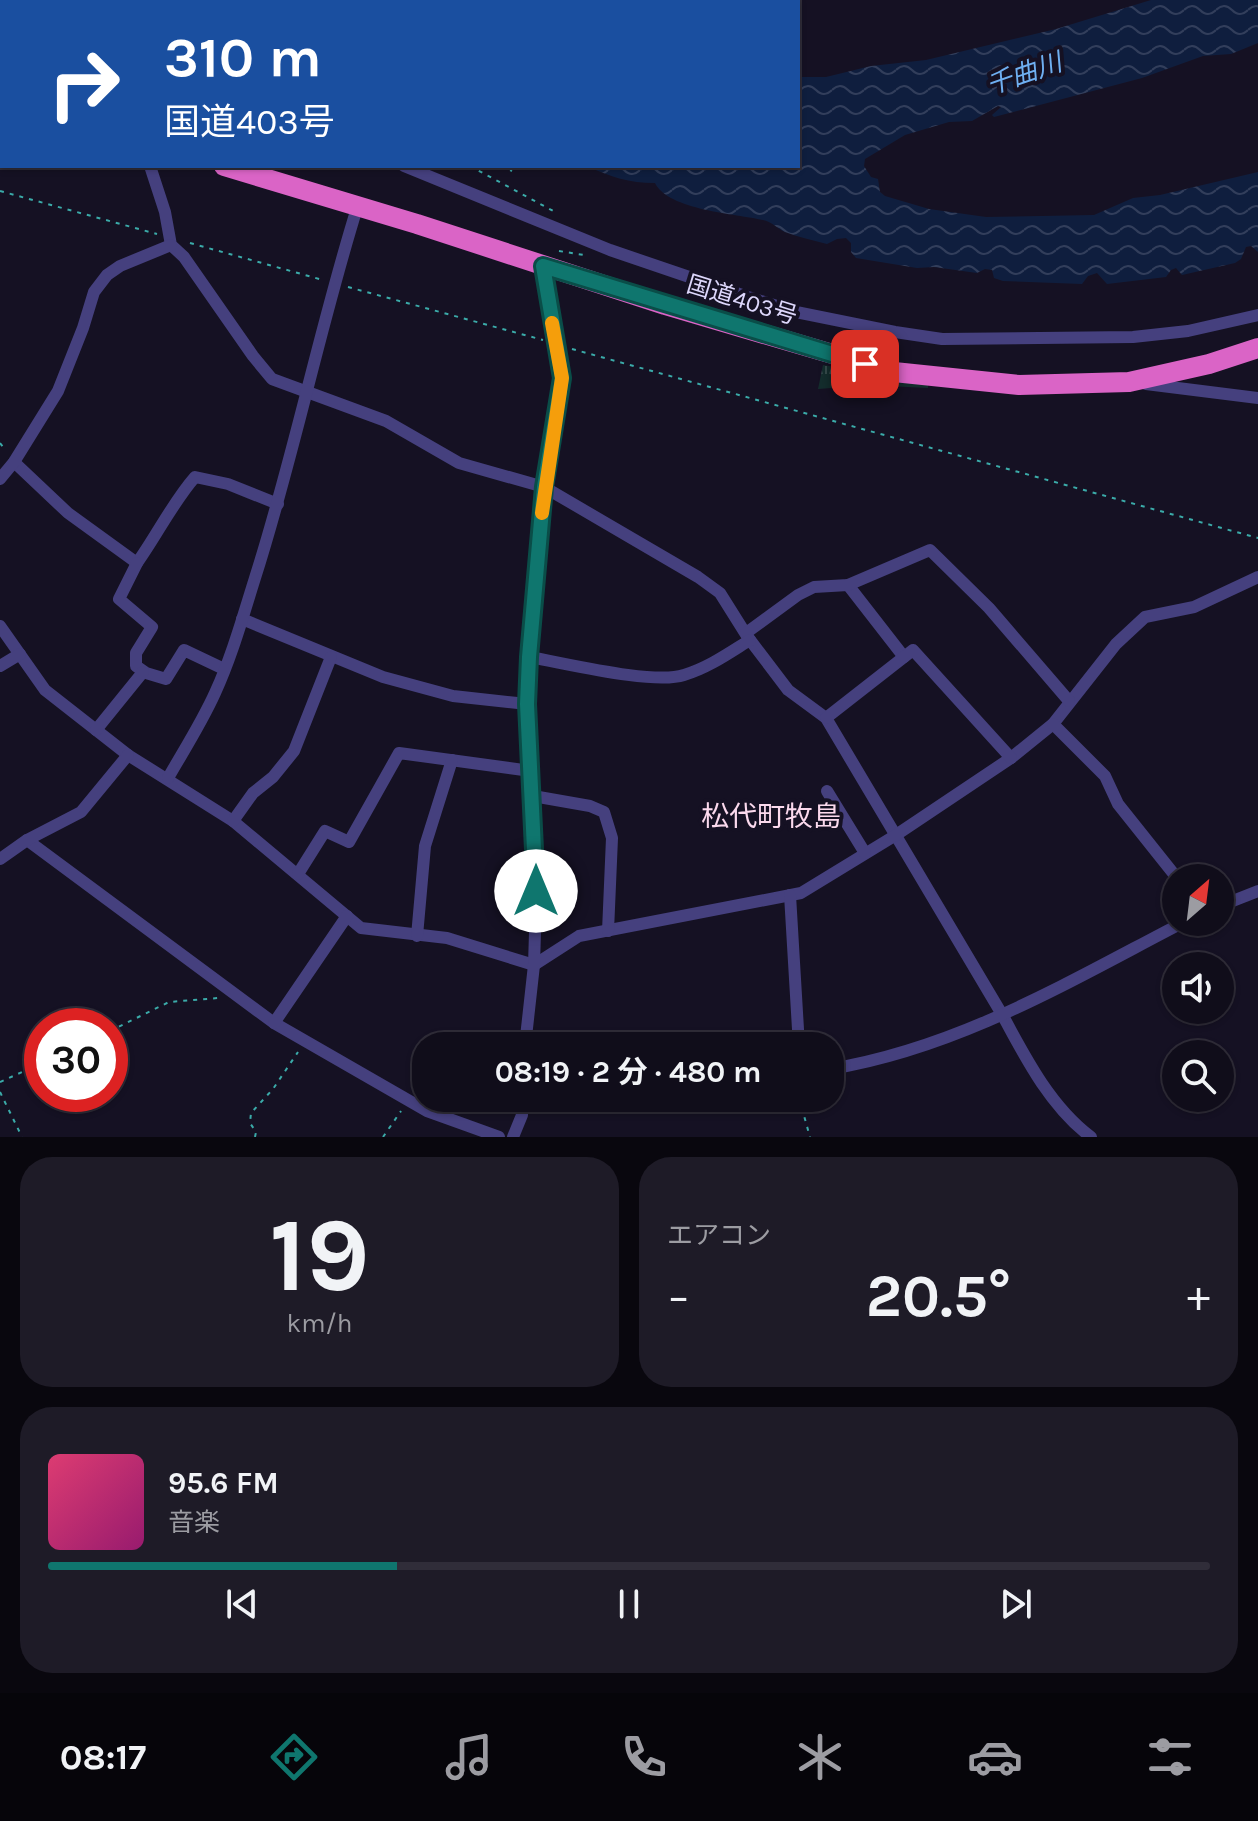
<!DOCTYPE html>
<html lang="ja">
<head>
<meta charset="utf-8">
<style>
	:root { --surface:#100d1a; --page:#1e1b27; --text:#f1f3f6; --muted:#9c9ca2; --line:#302d39; --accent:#0f766e }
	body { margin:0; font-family:Karla,"Noto Sans JP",sans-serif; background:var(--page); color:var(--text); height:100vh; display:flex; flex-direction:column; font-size:30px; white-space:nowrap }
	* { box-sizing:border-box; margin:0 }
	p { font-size:26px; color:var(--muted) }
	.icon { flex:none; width:44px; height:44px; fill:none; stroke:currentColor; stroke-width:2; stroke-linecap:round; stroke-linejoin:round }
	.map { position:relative; height:1137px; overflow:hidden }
	.panel { display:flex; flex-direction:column; gap:20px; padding:20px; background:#09070e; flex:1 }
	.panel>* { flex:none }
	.top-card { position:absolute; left:0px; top:0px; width:800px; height:168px; box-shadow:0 2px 6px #0004,0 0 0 2px var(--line); background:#1a4fa0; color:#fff; overflow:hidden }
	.needle { width:52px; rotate:28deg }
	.tools { position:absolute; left:1162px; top:864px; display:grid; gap:16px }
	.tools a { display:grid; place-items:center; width:72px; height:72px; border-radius:50%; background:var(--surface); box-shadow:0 2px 6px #0004,0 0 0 2px var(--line); font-size:40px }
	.speed { position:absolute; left:24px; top:1008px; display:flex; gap:16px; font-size:40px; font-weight:700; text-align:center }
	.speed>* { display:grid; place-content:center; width:104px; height:104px; border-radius:50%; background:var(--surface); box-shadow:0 2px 6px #0004,0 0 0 2px var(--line); line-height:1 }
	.speed .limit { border:12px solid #d22; background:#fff; color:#111 }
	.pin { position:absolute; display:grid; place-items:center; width:68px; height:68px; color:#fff; margin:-34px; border-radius:16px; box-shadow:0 4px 12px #0006 }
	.me { position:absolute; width:88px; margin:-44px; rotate:0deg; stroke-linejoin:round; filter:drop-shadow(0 0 6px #0008) }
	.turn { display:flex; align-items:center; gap:28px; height:168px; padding:0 32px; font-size:36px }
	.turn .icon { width:104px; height:104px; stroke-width:2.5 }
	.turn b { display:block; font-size:56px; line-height:68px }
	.big { font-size:60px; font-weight:700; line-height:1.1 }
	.panel .tile { flex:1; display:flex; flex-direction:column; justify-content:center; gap:12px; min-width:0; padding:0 28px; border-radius:32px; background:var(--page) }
	.panel .dial { align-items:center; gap:0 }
	.dial b { font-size:104px; line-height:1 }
	.song { display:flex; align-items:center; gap:24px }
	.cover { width:96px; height:96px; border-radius:12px; background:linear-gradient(135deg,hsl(340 70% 55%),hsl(320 70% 35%)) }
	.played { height:8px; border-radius:4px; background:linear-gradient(90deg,var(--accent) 30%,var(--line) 30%) }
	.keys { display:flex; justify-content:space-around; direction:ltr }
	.heat { display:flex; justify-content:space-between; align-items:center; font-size:44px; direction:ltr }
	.panel .tiles { flex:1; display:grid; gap:20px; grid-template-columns:1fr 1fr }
	.tile:last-child { grid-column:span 2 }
	.trip { position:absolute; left:412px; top:1032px; width:432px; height:80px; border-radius:32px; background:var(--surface); box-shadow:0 2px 6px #0004,0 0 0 2px var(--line); font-weight:700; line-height:80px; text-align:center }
	.dock { display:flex; height:128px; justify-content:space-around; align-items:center; background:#06050a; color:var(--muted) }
	.dock .icon { width:56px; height:56px }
	.dock .on { color:var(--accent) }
	.dock b { font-size:36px; color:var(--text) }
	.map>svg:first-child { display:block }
	.grass { fill:url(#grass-tufts) }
	.water { fill:url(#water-waves) }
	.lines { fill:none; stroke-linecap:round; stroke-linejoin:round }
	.path { stroke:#3baba9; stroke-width:2; stroke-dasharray:4 6; stroke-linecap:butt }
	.minor { stroke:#45407e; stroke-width:12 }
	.trunk { stroke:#da64c6; stroke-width:20 }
	.route-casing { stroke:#0a4d48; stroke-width:20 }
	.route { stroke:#0f766e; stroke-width:14 }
	.slow { stroke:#f59e0b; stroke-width:14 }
	.labels { text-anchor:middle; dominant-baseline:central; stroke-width:8; stroke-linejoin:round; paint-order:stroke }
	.street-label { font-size:24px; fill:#ddd7fb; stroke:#151123 }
	.water-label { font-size:26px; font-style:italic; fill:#6faff1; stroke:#151123 }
	.quarter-label { font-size:28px; fill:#fbd9ed; stroke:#151123 }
</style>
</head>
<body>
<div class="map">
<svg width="1258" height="1137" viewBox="0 0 1258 1137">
	<defs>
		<pattern id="grass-tufts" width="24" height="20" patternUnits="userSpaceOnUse" patternTransform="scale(2)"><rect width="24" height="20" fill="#142d2d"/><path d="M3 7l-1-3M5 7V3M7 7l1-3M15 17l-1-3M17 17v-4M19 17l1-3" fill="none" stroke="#364b4c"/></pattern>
		<pattern id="water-waves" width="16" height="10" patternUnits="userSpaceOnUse" patternTransform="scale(2)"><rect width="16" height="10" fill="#0f1e3e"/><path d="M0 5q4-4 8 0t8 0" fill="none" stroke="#323e5b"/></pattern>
	</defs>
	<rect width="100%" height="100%" fill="#151123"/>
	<path class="grass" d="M823 365 928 384V388L869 385 818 389Z"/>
	<g class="water">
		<path d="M189 0H480L481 2H193Z"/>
		<path d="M1151 0H1258V43L1231 54 1203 56 1142 78 994 117 992 115 1001 107 998 106 972 121 949 122 905 135 865 159 864 166 871 177 878 179 880 192 885 196 929 209 986 217 1094 215 1133 198 1160 195 1258 172V252L1251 246 1246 247 1241 259 1235 263 1182 275 1176 268 1171 270 1166 277 1107 284 1097 273 1088 276 1082 284 1003 281 994 278 992 270 985 269 977 273 934 267 917 268 856 258 851 252V243L846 238 837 239 827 244C813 240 798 237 785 232 778 229 771 221 763 220 737 214 668 210 655 183 629 183 611 177 587 166H798V77H826L871 66 926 60 1056 29Z"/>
	</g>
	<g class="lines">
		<g class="path">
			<path d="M128 0 131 2"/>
			<path d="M470 166 555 212"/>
			<path d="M501 166 512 171"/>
			<path d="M0 191 157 234"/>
			<path d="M190 243 323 280"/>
			<path d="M559 251 584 255"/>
			<path d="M348 287 543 340"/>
			<path d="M572 349 1258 538"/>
			<path d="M0 443 6 451"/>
			<path d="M110 1031 169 1002 218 998"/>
			<path d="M0 1082 42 1063"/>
			<path d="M0 1092 22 1137"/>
			<path d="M799 1098 810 1137"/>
			<path d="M255 1137 256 1132 250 1123 251 1113 273 1089 298 1052"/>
			<path d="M383 1137 401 1111"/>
		</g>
		<g class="minor">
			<path d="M72 0 75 2"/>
			<path d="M150 166 165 212 171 245 184 257 253 356 272 379 386 421 459 463 544 487 698 577 720 593 747 636 788 690 826 718 1003 1016C1026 1059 1051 1107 1091 1137"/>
			<path d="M404 166 610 250 748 297 796 312 895 332 942 339 1133 337 1188 331 1258 315"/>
			<path d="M1146 384 1258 398"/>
			<path d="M14 462 68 513 137 563C157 535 173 502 195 477L228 484 278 504"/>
			<path d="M0 479 14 462 58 391 83 328 94 292 107 275 120 266 171 245"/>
			<path d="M137 563 119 599 152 627 136 653V666L146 673 166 679 184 650 224 669"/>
			<path d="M848 585 904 657"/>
			<path d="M242 619 383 677 453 696 527 704"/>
			<path d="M0 626 45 690 128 755 233 821 361 928 447 938 534 965 579 936 801 893 896 835 1011 758 1053 724 1116 644 1145 617 1194 607 1258 577"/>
			<path d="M746 633 798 595 814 587 848 585 930 550 989 608 1069 701"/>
			<path d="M529 657C565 663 653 685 684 675 708 668 729 653 750 640"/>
			<path d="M0 666 20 654"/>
			<path d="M826 718 913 650 1011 758"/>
			<path d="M1053 724 1105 776 1118 804 1177 878"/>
			<path d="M96 730 143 672"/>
			<path d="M168 778C184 750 202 722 215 693 232 656 243 616 255 578 294 456 319 330 357 208"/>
			<path d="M827 791 865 853"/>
			<path d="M533 796 590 806 604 812 612 838 608 931"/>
			<path d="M233 821 253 793 273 777 294 751 331 657"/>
			<path d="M27 840 274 1023 427 1111 499 1137"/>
			<path d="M0 859 27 840 81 812 128 755"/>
			<path d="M298 874 325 831 349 842 399 753 531 771"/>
			<path d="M790 895 799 1046"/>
			<path d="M1220 906 1258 891"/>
			<path d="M417 936 425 846 452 760"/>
			<path d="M274 1023 347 916"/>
			<path d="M525 1046 534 965 537 867 527 704 529 657 544 487 562 378 543 266"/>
			<path d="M830 1069C959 1048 1070 981 1184 922"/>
			<path d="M513 1137 522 1115 523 1098"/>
		</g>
		<g class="trunk">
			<path d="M0 94 2 95"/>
			<path d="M224 166 417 224 665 305 894 372 1019 385 1129 382 1209 364 1258 348"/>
		</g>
	</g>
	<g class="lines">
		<defs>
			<path id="route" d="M536 891 527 704 529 657 544 487 562 378 543 266 865 364"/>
		</defs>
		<use href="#route" class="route-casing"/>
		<use href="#route" class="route"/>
		<path class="slow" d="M542 513 562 378 552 323"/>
	</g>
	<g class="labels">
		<g class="street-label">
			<text transform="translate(742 300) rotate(17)">国道403号</text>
		</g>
		<g class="water-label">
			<text transform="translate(1024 74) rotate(-19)">千曲川</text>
		</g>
		<g class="quarter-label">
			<text x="771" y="816">松代町牧島</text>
		</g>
	</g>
</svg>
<div class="tools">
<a><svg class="needle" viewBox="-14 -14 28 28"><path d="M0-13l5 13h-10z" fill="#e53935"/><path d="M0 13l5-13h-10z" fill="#9c9ca2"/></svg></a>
<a><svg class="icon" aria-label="sound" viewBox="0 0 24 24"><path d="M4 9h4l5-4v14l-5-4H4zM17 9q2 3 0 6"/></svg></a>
<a><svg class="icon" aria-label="search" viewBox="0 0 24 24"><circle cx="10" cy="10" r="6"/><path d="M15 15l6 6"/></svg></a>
</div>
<div class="speed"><div class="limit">30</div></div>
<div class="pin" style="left:865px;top:364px;background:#d93025"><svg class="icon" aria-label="arrive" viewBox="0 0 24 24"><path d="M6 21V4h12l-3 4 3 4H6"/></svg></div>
<svg class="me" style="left:536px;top:891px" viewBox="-20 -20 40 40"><circle r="19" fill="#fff"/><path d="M0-13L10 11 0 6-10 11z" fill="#0f766e"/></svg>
<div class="trip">08:19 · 2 分 · 480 m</div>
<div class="top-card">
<div class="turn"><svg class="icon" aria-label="right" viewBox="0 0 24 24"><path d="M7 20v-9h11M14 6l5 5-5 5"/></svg><div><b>310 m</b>国道403号</div></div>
</div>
</div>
<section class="panel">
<div class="tiles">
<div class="tile dial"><b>19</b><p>km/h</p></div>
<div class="tile"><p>エアコン</p>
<div class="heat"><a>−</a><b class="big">20.5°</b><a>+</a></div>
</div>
<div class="tile">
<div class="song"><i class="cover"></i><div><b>95.6 FM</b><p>音楽</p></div></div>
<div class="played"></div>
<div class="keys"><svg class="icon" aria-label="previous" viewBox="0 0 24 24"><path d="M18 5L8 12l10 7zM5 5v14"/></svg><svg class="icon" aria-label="pause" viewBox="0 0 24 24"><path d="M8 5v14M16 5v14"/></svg><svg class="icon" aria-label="next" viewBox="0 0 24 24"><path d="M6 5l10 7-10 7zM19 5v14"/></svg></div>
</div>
</div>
</section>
<nav class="dock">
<b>08:17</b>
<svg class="icon on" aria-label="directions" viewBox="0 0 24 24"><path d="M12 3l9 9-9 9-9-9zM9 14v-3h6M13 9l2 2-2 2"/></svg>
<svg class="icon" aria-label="music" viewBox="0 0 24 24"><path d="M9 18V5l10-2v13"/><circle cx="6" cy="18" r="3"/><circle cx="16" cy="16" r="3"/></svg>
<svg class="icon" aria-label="phone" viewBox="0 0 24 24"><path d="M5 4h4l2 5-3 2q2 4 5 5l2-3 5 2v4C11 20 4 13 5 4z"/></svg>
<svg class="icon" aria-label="climate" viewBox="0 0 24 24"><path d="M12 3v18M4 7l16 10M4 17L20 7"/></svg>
<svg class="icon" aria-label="car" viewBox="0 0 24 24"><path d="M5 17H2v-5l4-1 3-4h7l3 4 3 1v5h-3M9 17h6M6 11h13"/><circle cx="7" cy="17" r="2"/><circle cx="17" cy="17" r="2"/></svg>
<svg class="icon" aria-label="filters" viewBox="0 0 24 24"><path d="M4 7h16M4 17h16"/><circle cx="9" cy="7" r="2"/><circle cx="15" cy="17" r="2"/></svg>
</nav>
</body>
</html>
